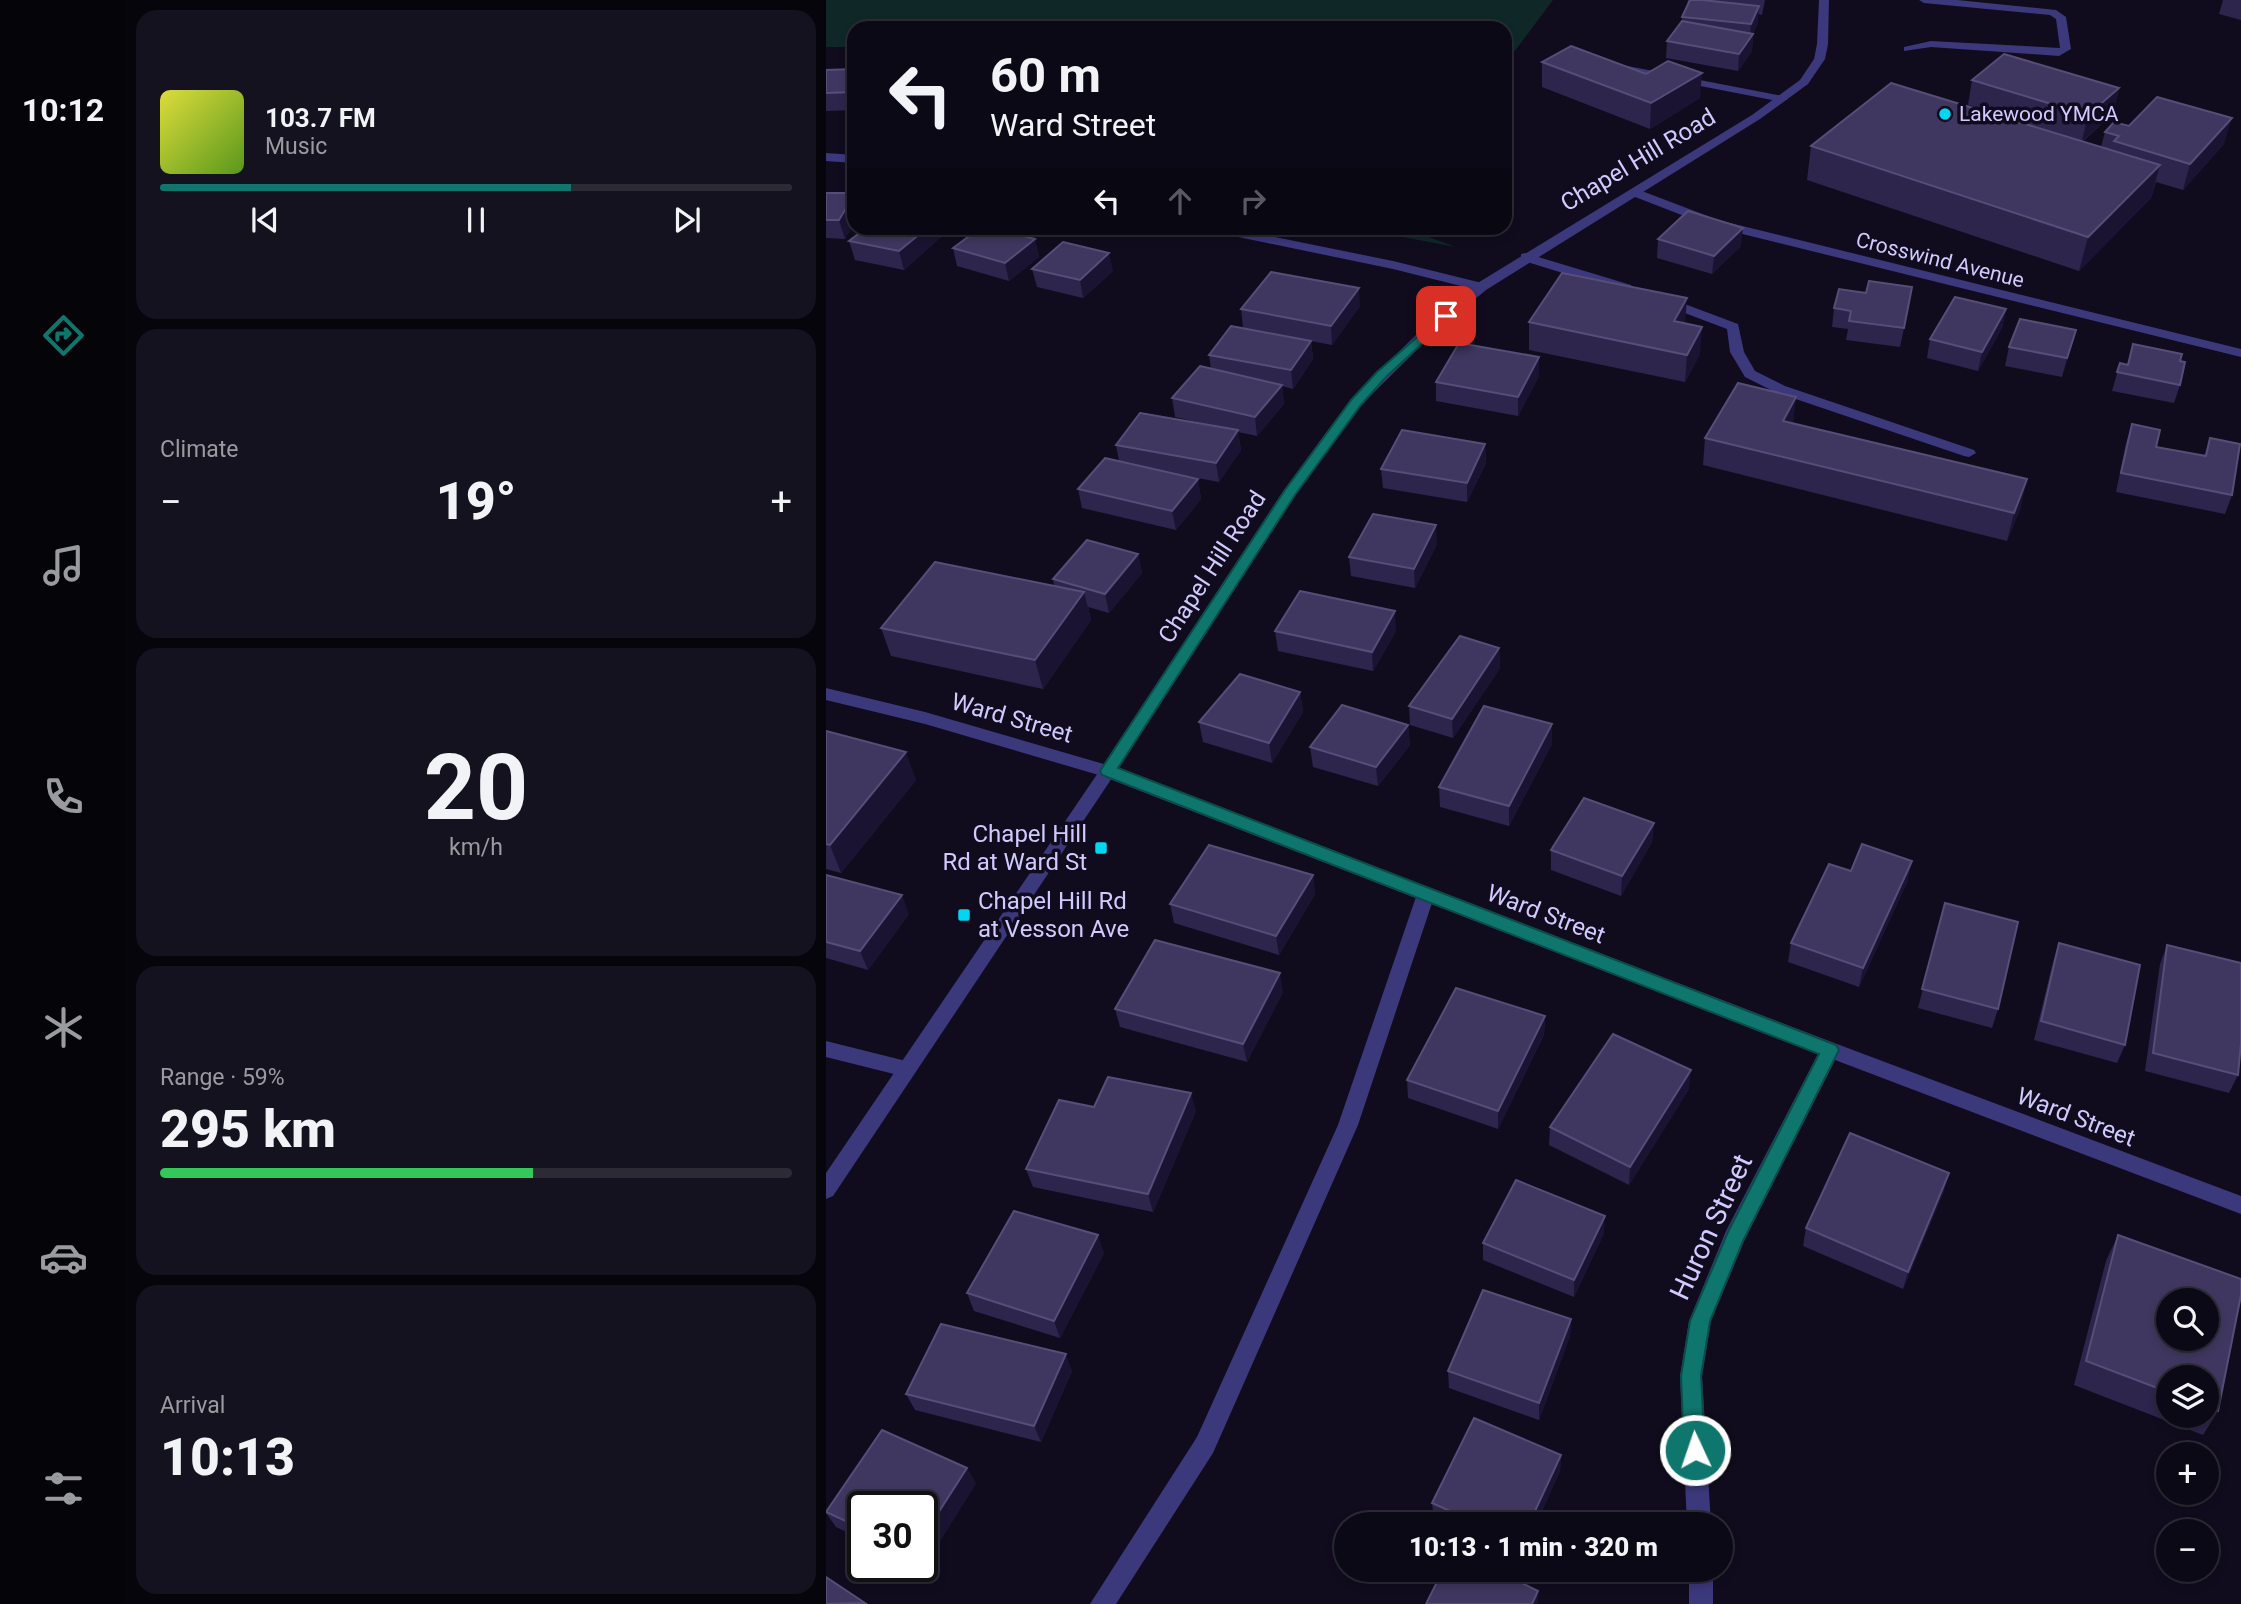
<!DOCTYPE html>
<html lang="en">
<head>
<meta charset="utf-8">
<style>
	:root { --surface:#0c0916; --page:#15121f; --text:#f1f3f6; --muted:#9a9aa1; --line:#2c2a35; --accent:#0f766e }
	body { margin:0; font-family:Roboto,sans-serif; background:var(--page); color:var(--text); height:100vh; display:flex; flex-direction:column; font-size:26px; white-space:nowrap }
	* { box-sizing:border-box; margin:0 }
	p { font-size:23px; color:var(--muted) }
	.icon { flex:none; width:38px; height:38px; fill:none; stroke:currentColor; stroke-width:2; stroke-linecap:round; stroke-linejoin:round }
	.map { position:relative; flex:1; overflow:hidden }
	.details { display:flex; flex-direction:column; gap:10px; padding:10px; background:#07050c; width:700px }
	.details>* { flex:none }
	.top-card { position:absolute; left:21px; top:21px; width:665px; height:214px; border-radius:21px; box-shadow:0 4px 10px #0003,0 0 0 2px var(--line); background:#0c0916; color:var(--text); overflow:hidden }
	.tools { position:absolute; left:1330px; top:1288px; display:grid; gap:14px }
	.tools a { display:grid; place-items:center; width:63px; height:63px; border-radius:50%; background:var(--surface); box-shadow:0 4px 10px #0003,0 0 0 2px var(--line); font-size:35px }
	.speed { position:absolute; left:21px; top:1491px; display:flex; gap:14px; font-size:35px; font-weight:700; text-align:center }
	.speed>* { display:grid; place-content:center; width:91px; height:91px; border-radius:50%; background:var(--surface); box-shadow:0 4px 10px #0003,0 0 0 2px var(--line); line-height:1 }
	.speed .limit { border:4px solid #111; border-radius:10px; background:#fff; color:#111 }
	.pin { position:absolute; display:grid; place-items:center; width:60px; height:60px; color:#fff; margin:-30px; border-radius:14px; box-shadow:0 4px 10px #0006 }
	.me { position:absolute; width:77px; margin:-38px; rotate:357deg; stroke-linejoin:round; filter:drop-shadow(0 0 5px #0008) }
	.turn { display:flex; align-items:center; gap:24px; height:147px; padding:0 28px; font-size:32px }
	.turn .icon { width:91px; height:91px; stroke-width:2.5 }
	.turn b { display:block; font-size:49px; line-height:60px }
	.lanes { display:flex; align-items:center; height:66px; padding:0 28px; background:#0003; justify-content:center; gap:35px; direction:ltr }
	.lanes .off { opacity:.35 }
	.big { font-size:52px; font-weight:800; line-height:1.1 }
	.details .tile { flex:1; display:flex; flex-direction:column; justify-content:center; gap:10px; min-width:0; padding:0 24px; border-radius:21px; background:var(--page) }
	.details .dial { align-items:center; gap:0 }
	.dial b { font-size:91px; line-height:1 }
	.song { display:flex; align-items:center; gap:21px }
	.cover { width:84px; height:84px; border-radius:10px; background:linear-gradient(135deg,hsl(60 70% 55%),hsl(90 70% 35%)) }
	.played { height:7px; border-radius:4px; background:linear-gradient(90deg,var(--accent) 65%,var(--line) 65%) }
	.keys { display:flex; justify-content:space-around; direction:ltr }
	.heat { display:flex; justify-content:space-between; align-items:center; font-size:38px; direction:ltr }
	.charge { height:10px; border-radius:5px; background:linear-gradient(90deg,#34c759 59%,var(--line) 0) }
	.trip { position:absolute; left:508px; top:1512px; width:399px; height:70px; border-radius:35px; background:var(--surface); box-shadow:0 4px 10px #0003,0 0 0 2px var(--line); font-weight:800; line-height:70px; text-align:center }
	main { display:flex; flex:1; min-height:0 }
	.menu { display:flex; flex-direction:column; width:126px; justify-content:space-around; align-items:center; background:#050409; color:var(--muted) }
	.menu .icon { width:49px; height:49px }
	.menu .current { color:var(--accent) }
	.menu b { font-size:32px; color:var(--text) }
	.map>svg:first-child { display:block }
	.green { fill:#0f2827 }
	.lines { fill:none; stroke-linecap:round; stroke-linejoin:round }
	.service { fill:#3c387c; fill-rule:evenodd }
	.minor { fill:#3c387c; fill-rule:evenodd }
	.tertiary { fill:#3c387c; fill-rule:evenodd }
	.wall { fill:#2d254c; fill-rule:evenodd }
	.shaded-wall { fill:#1a1432 }
	.building { fill:#3f375f; stroke:#564e78; stroke-width:2; fill-rule:evenodd }
	.route { fill:#0f766e; stroke:#0a4d48; stroke-width:2 }
	.poi-dot { fill:#04d5f0; stroke:#100c1e; stroke-width:2.5 }
	.labels { text-anchor:middle; dominant-baseline:central; stroke-width:7; stroke-linejoin:round; paint-order:stroke }
	.far-poi-label { font-size:21px; fill:#d1cafe; stroke:#100c1e; text-anchor:start }
	.far-street-label { font-size:21px; fill:#d1cafe; stroke:#100c1e }
	.street-label { font-size:24px; fill:#d1cafe; stroke:#100c1e }
	.poi-label { font-size:24px; fill:#d1cafe; stroke:#100c1e; text-anchor:end }
	.near-street-label { font-size:28px; fill:#d1cafe; stroke:#100c1e }
</style>
</head>
<body>
<main>
<nav class="menu">
<b>10:12</b>
<svg class="icon current" aria-label="directions" viewBox="0 0 24 24"><path d="M12 3l9 9-9 9-9-9zM9 14v-3h6M13 9l2 2-2 2"/></svg>
<svg class="icon" aria-label="music" viewBox="0 0 24 24"><path d="M9 18V5l10-2v13"/><circle cx="6" cy="18" r="3"/><circle cx="16" cy="16" r="3"/></svg>
<svg class="icon" aria-label="phone" viewBox="0 0 24 24"><path d="M5 4h4l2 5-3 2q2 4 5 5l2-3 5 2v4C11 20 4 13 5 4z"/></svg>
<svg class="icon" aria-label="climate" viewBox="0 0 24 24"><path d="M12 3v18M4 7l16 10M4 17L20 7"/></svg>
<svg class="icon" aria-label="car" viewBox="0 0 24 24"><path d="M5 17H2v-5l4-1 3-4h7l3 4 3 1v5h-3M9 17h6M6 11h13"/><circle cx="7" cy="17" r="2"/><circle cx="17" cy="17" r="2"/></svg>
<svg class="icon" aria-label="filters" viewBox="0 0 24 24"><path d="M4 7h16M4 17h16"/><circle cx="9" cy="7" r="2"/><circle cx="15" cy="17" r="2"/></svg>
</nav>
<section class="details">
<div class="tile">
<div class="song"><i class="cover"></i><div><b>103.7 FM</b><p>Music</p></div></div>
<div class="played"></div>
<div class="keys"><svg class="icon" aria-label="previous" viewBox="0 0 24 24"><path d="M18 5L8 12l10 7zM5 5v14"/></svg><svg class="icon" aria-label="pause" viewBox="0 0 24 24"><path d="M8 5v14M16 5v14"/></svg><svg class="icon" aria-label="next" viewBox="0 0 24 24"><path d="M6 5l10 7-10 7zM19 5v14"/></svg></div>
</div>
<div class="tile"><p>Climate</p>
<div class="heat"><a>−</a><b class="big">19°</b><a>+</a></div>
</div>
<div class="tile dial"><b>20</b><p>km/h</p></div>
<div class="tile"><p>Range · 59%</p><b class="big">295 km</b><div class="charge"></div></div>
<div class="tile"><p>Arrival</p><b class="big">10:13</b></div>
</section>
<div class="map">
<svg width="1415" height="1604" viewBox="0 0 1415 1604">
	<rect width="100%" height="100%" fill="#100c1e"/>
	<g class="green">
		<path d="M0 0H727L679 64V28H28V47H0Z"/>
		<path d="M528 228H578L630 247Z"/>
	</g>
	<g class="lines">
		<g class="service">
			<path d="M1093 0H1131L1230 10 1240 17 1245 49 1233 56 1105 47 1078 51V47L1105 41 1234 48 1230 19 1224 15 1098 3Z"/>
			<path d="M791 64 956 96 962 99 956 102 787 69V65Z"/>
			<path d="M699 253 805 285 806 288 805 291H795L695 260V254Z"/>
			<path d="M840 297 912 324 918 352 929 371 959 386 1148 450 1150 453 1143 457 1138 456 949 392 919 377 904 352 901 329 835 304 833 301Z"/>
			<path d="M600 887 606 889 609 894 532 1125 387 1453 290 1604H264L371 1437 512 1125 591 894 594 889Z"/>
		</g>
		<g class="minor">
			<path d="M0 153 28 155V163L0 161Z"/>
			<path d="M808 188 892 220 1415 349V357L884 226 804 195 802 192Z"/>
			<path d="M382 228H404L567 261 660 284 661 287 655 291 567 269 388 232Z"/>
			<path d="M0 688 99 712 288 767 1011 1044 1415 1196V1214L1009 1060 918 1241 885 1321 876 1376 885 1524H861L854 1376 863 1321 900 1231 992 1054 276 776 99 724 0 700Z"/>
			<path d="M0 1041 80 1061 87 1063 90 1069 87 1075 80 1077 0 1057Z"/>
			<rect x="863" y="1570" width="24" height="34"/>
		</g>
		<path class="tertiary" d="M993 0H1003L1002 44 999 59 982 84 934 119 660 290 608 333 535 405 469 495 288 775 7 1196 0 1199V1173L276 767 458 490 525 399 598 327 650 284 926 115 974 80 988 59 991 44Z"/>
	</g>
	<g class="wall">
		<path d="M862 0H939L936 15 932 14V23L927 34 926 51 912 71 840 58 841 41 856 21V17L861 6Z"/>
		<path d="M1397 0H1415V20L1393 14Z"/>
		<path d="M716 62 820 74 874 98 824 129 716 87Z"/>
		<path d="M28 69V110L0 111V70Z"/>
		<path d="M1146 80 1293 88 1287 114 1257 141 1275 147 1279 132 1303 126 1398 144 1357 190 1330 182 1325 198 1253 271 981 180 985 146 1226 132 1142 105Z"/>
		<path d="M0 193H28V223L19 239 0 238Z"/>
		<path d="M116 236 78 270 29 260 23 241Z"/>
		<path d="M209 239 213 257 183 281 131 266 127 248Z"/>
		<path d="M832 239 915 246 886 274 831 258Z"/>
		<path d="M206 269 287 271 257 298 211 287Z"/>
		<path d="M1083 305 1074 347 1020 340 1022 329 1006 327 1008 308Z"/>
		<path d="M534 306 506 345 485 341 487 359 467 389 456 386 458 404 431 436 412 432 415 450 393 482 350 474 372 479 375 499 350 530 256 508 252 489 293 461 290 445 393 427 349 417 346 398 385 369 383 355 462 336 417 328 415 309Z"/>
		<path d="M1180 309 1176 328 1152 371 1101 358 1104 339Z"/>
		<path d="M703 322 859 324 874 354 859 382 703 350Z"/>
		<path d="M1250 330 1236 377 1179 366 1183 347Z"/>
		<path d="M1354 361V385L1348 403 1286 391 1294 363 1302 365Z"/>
		<path d="M713 376 692 416 610 401V382Z"/>
		<path d="M967 423 1195 507 1181 541 877 465 879 438Z"/>
		<path d="M1306 424 1330 447 1378 456 1384 438 1406 495 1399 514 1290 492 1300 443Z"/>
		<path d="M659 444 660 463 641 502 557 488 555 469Z"/>
		<path d="M611 544 589 588 525 576 523 557Z"/>
		<path d="M312 554 316 573 283 613 262 607 265 620 217 689 65 656 55 628 228 586 227 579Z"/>
		<path d="M449 631H570L547 671 452 651Z"/>
		<path d="M673 648 674 668 627 738 584 725 583 706Z"/>
		<path d="M474 692 477 712 446 763 377 742 373 722Z"/>
		<path d="M726 724V744L683 826 614 807 613 787Z"/>
		<path d="M582 725 584 745 552 786 487 767 484 747Z"/>
		<path d="M0 731 90 780 15 873 0 869Z"/>
		<path d="M828 823 826 842 795 896 725 870V850Z"/>
		<path d="M1025 871 1082 880 1033 987 962 962 965 943Z"/>
		<path d="M0 875 83 914 42 970 0 958Z"/>
		<path d="M487 875 489 894 453 955 348 923 344 904Z"/>
		<path d="M1119 903 1172 1009 1166 1028 1092 1008Z"/>
		<path d="M1233 943 1299 1045 1291 1063 1208 1040 1227 962Z"/>
		<path d="M1341 945 1412 1075 1403 1093 1319 1071 1334 964Z"/>
		<path d="M457 992 421 1062 294 1027 289 1009Z"/>
		<path d="M719 1016 718 1035 672 1129 582 1098 581 1080Z"/>
		<path d="M863 1089 803 1185 723 1145 724 1127Z"/>
		<path d="M268 1107 370 1111 327 1212 207 1187 200 1169Z"/>
		<path d="M1118 1191 1077 1289 977 1246 980 1228Z"/>
		<path d="M778 1233 748 1297 657 1260V1243Z"/>
		<path d="M1292 1235 1415 1279V1295L1392 1411 1377 1435 1248 1385 1280 1261ZM1342 1300H1381V1339H1342ZM1342 1377H1381V1416H1342Z"/>
		<path d="M278 1253 234 1338 148 1311 141 1293Z"/>
		<path d="M745 1319 744 1336 713 1420 623 1388 622 1371Z"/>
		<path d="M246 1371 215 1442 89 1410 80 1394Z"/>
		<path d="M735 1455 734 1471 710 1524H620L608 1519 606 1503Z"/>
		<path d="M150 1483 97 1568 94 1566H96V1507H37V1540L10 1527 0 1513V1511Z"/>
	</g>
	<g class="shaded-wall">
		<path d="M933 6 932 23 927 35V34L926 51 912 71 913 54 924 38 925 24Z"/>
		<path d="M876 73 874 98 824 129 825 103Z"/>
		<path d="M1293 88 1287 114 1256 141 1262 115Z"/>
		<path d="M1406 118 1398 144 1357 190 1364 164Z"/>
		<path d="M1334 165 1325 198 1253 271 1262 237Z"/>
		<path d="M28 195V223L19 239 13 220Z"/>
		<path d="M101 228H114L116 236 78 270 73 251Z"/>
		<path d="M917 228 915 246 886 274 888 256Z"/>
		<path d="M209 239 213 257 183 281 179 263Z"/>
		<path d="M283 253 287 271 257 298 254 280Z"/>
		<path d="M533 288 534 306 506 345 505 326Z"/>
		<path d="M861 298 859 325 848 321Z"/>
		<path d="M1180 309 1176 328 1152 371 1156 352Z"/>
		<path d="M876 327 874 354 859 382 861 355Z"/>
		<path d="M1250 330 1245 349 1236 377 1241 358Z"/>
		<path d="M485 341 487 359 467 389 465 370Z"/>
		<path d="M713 357V376L692 416V397Z"/>
		<path d="M456 385 458 404 431 436 429 417Z"/>
		<path d="M970 397 967 425 957 421Z"/>
		<path d="M412 430 415 450 393 482 390 463Z"/>
		<path d="M659 444 660 463 641 502V483Z"/>
		<path d="M372 479 375 499 350 530 346 511Z"/>
		<path d="M1201 479 1195 507 1181 541 1188 513Z"/>
		<path d="M610 525 611 544 589 588 588 569Z"/>
		<path d="M312 554 316 573 283 613 279 594Z"/>
		<path d="M258 592 265 620 217 689 209 660Z"/>
		<path d="M569 611 570 631 547 671 546 652Z"/>
		<path d="M673 648 674 668 627 738 626 719Z"/>
		<path d="M474 692 477 712 446 763 443 743Z"/>
		<path d="M726 724V744L683 826V806Z"/>
		<path d="M582 725 584 745 552 786 550 767Z"/>
		<path d="M80 752 90 780 15 873 4 845Z"/>
		<path d="M828 823 826 842 795 896 796 876Z"/>
		<path d="M1086 861 1082 880 1033 987 1037 968Z"/>
		<path d="M487 875 489 894 453 955 450 936Z"/>
		<path d="M76 895 83 914 42 970 34 951Z"/>
		<path d="M454 973 457 992 421 1062 417 1044Z"/>
		<path d="M719 1016 718 1035 672 1129V1111Z"/>
		<path d="M865 1070 863 1089 803 1185 804 1167Z"/>
		<path d="M365 1093 370 1111 327 1212 322 1194Z"/>
		<path d="M1123 1173 1118 1191 1077 1289 1082 1272Z"/>
		<path d="M779 1216 778 1233 748 1297V1280Z"/>
		<path d="M272 1235 278 1253 234 1338 228 1321Z"/>
		<path d="M745 1319 744 1336 713 1420V1403Z"/>
		<path d="M240 1354 246 1371 215 1442 208 1426Z"/>
		<path d="M735 1455 734 1471 710 1524H703Z"/>
		<path d="M141 1468 150 1483 97 1568 96 1538Z"/>
		<path d="M712 1591V1604H706Z"/>
	</g>
	<g class="building">
		<path d="M864 0H876L933 6 925 24 856 17Z"/>
		<path d="M856 21 927 34 913 54 841 41Z"/>
		<path d="M745 46 820 74 842 61 876 73 825 103 716 62Z"/>
		<path d="M1178 54 1293 88 1262 115 1146 80Z"/>
		<path d="M28 69 27 92 0 93V70Z"/>
		<path d="M1065 83 1334 165 1262 237 985 146Z"/>
		<path d="M1331 97 1406 118 1364 164 1288 141 1293 136 1279 132 1288 122 1303 126Z"/>
		<path d="M0 193H28V195L13 220H0Z"/>
		<path d="M862 211 917 228 888 256 832 239Z"/>
		<path d="M40 228H101L73 251 23 241Z"/>
		<path d="M154 228H167L209 239 179 263 127 248Z"/>
		<path d="M237 242 283 253 254 280 206 269Z"/>
		<path d="M445 272 533 288 505 326 415 309Z"/>
		<path d="M736 273 861 298 848 321 876 327 861 355 703 322Z"/>
		<path d="M1043 281 1086 287 1078 328 1023 321 1025 311 1008 308 1013 289 1040 293Z"/>
		<path d="M1129 297 1180 309 1156 352 1104 339Z"/>
		<path d="M1194 319 1250 330 1241 358 1183 347Z"/>
		<path d="M405 326 485 341 465 370 383 355Z"/>
		<path d="M633 343 713 357 692 397 610 382Z"/>
		<path d="M1307 344 1356 354 1354 361 1359 362 1354 385 1291 372 1294 363 1302 365Z"/>
		<path d="M374 366 456 385 429 417 346 398Z"/>
		<path d="M912 383 970 397 957 421 1201 479 1188 513 879 438Z"/>
		<path d="M314 413 412 430 390 463 290 445Z"/>
		<path d="M1306 424 1334 430 1330 447 1380 456 1384 438 1414 444 1406 495 1295 473Z"/>
		<path d="M576 430 659 444 641 483 555 469Z"/>
		<path d="M279 458 372 479 346 511 252 489Z"/>
		<path d="M547 514 610 525 588 569 523 557Z"/>
		<path d="M261 540 312 554 279 594 227 579Z"/>
		<path d="M109 562 258 592 209 660 55 628Z"/>
		<path d="M474 591 569 611 546 652 449 631Z"/>
		<path d="M634 636 673 648 626 719 583 706Z"/>
		<path d="M414 674 474 692 443 743 373 722Z"/>
		<path d="M516 705 582 725 550 767 484 747Z"/>
		<path d="M658 706 726 724 683 806 613 787Z"/>
		<path d="M0 731 80 752 4 845 0 844Z"/>
		<path d="M758 798 828 823 796 876 725 850Z"/>
		<path d="M1036 844 1086 861 1037 968 965 943 1003 864 1025 871Z"/>
		<path d="M383 845 487 875 450 936 344 904Z"/>
		<path d="M0 875 76 895 34 951 0 942Z"/>
		<path d="M1119 903 1192 922 1172 1009 1096 989Z"/>
		<path d="M329 940 454 973 417 1044 289 1009Z"/>
		<path d="M1233 943 1314 965 1299 1045 1215 1021Z"/>
		<path d="M1341 945 1415 963V1043L1412 1075 1327 1053Z"/>
		<path d="M630 988 719 1016 672 1111 581 1080Z"/>
		<path d="M787 1034 865 1070 804 1167 724 1127Z"/>
		<path d="M282 1077 365 1093 322 1194 200 1169 233 1100 268 1107Z"/>
		<path d="M1024 1133 1123 1173 1082 1272 980 1228Z"/>
		<path d="M690 1180 779 1216 748 1280 657 1243Z"/>
		<path d="M188 1211 272 1235 228 1321 141 1293Z"/>
		<path d="M1292 1235 1415 1279V1295L1392 1411 1381 1407V1377H1342V1392L1260 1361ZM1342 1300H1381V1339H1342Z"/>
		<path d="M657 1290 745 1319 713 1403 622 1371Z"/>
		<path d="M115 1324 240 1354 208 1426 80 1394Z"/>
		<path d="M648 1418 735 1455 703 1524H653L606 1503Z"/>
		<path d="M56 1430 141 1468 96 1538V1507H37V1529L0 1512Z"/>
		<path d="M617 1570H669L712 1591 706 1604H600Z"/>
		<path d="M0 1577 39 1603 0 1604Z"/>
	</g>
	<path class="route" d="M620 312 626 316 624 318 560 377 535 405 469 495 292 768 1010 1045 1013 1050 917 1241 884 1321 875 1376 879 1450 876 1457 869 1460 861 1457 858 1450 855 1376 864 1321 902 1232 993 1054 276 775 274 771 459 490 526 399 551 372Z"/>
	<g class="poi-dot">
		<circle cx="1119" cy="114" r="7"/>
		<rect x="268" y="841" width="14" height="14" rx="3.5"/>
		<rect x="131" y="908" width="14" height="14" rx="3.5"/>
	</g>
	<g class="labels">
		<g class="far-poi-label">
			<text x="1133" y="114">Lakewood YMCA</text>
		</g>
		<g class="far-street-label">
			<text transform="translate(1114 260) rotate(14)">Crosswind Avenue</text>
		</g>
		<g class="street-label">
			<text transform="translate(812 160) rotate(-31)">Chapel Hill Road</text>
			<text transform="translate(386 567) rotate(-57)">Chapel Hill Road</text>
			<text transform="translate(186 718) rotate(16)">Ward Street</text>
			<text transform="translate(720 914) rotate(21)">Ward Street</text>
			<text transform="translate(1250 1117) rotate(21)">Ward Street</text>
		</g>
		<g class="poi-label">
			<text x="261" y="834">Chapel Hill<tspan x="261" dy="28">Rd at Ward St</tspan></text>
			<text x="152" y="901" text-anchor="start">Chapel Hill Rd<tspan x="152" dy="28">at Vesson Ave</tspan></text>
		</g>
		<g class="near-street-label">
			<text transform="translate(885 1227) rotate(-65)">Huron Street</text>
		</g>
	</g>
</svg>
<div class="tools">
<a><svg class="icon" aria-label="search" viewBox="0 0 24 24"><circle cx="10" cy="10" r="6"/><path d="M15 15l6 6"/></svg></a>
<a><svg class="icon" aria-label="layers" viewBox="0 0 24 24"><path d="M12 4l9 5-9 5-9-5zM3 14l9 5 9-5"/></svg></a>
<a>+</a>
<a>−</a>
</div>
<div class="speed"><div class="limit">30</div></div>
<div class="pin" style="left:620px;top:316px;background:#d93025"><svg class="icon" aria-label="arrive" viewBox="0 0 24 24"><path d="M6 21V4h12l-3 4 3 4H6"/></svg></div>
<svg class="me" style="left:869px;top:1450px" viewBox="-20 -20 40 40"><circle r="17" fill="#0f766e" stroke="#fff" stroke-width="3"/><path d="M0-11L8 9 0 5-8 9z" fill="#fff"/></svg>
<div class="trip">10:13 · 1 min · 320 m</div>
<div class="top-card">
<div class="turn"><svg class="icon" aria-label="left" viewBox="0 0 24 24"><path d="M17 20v-9H6M10 6l-5 5 5 5"/></svg><div><b>60 m</b>Ward Street</div></div>
<div class="lanes"><svg class="icon" aria-label="left" viewBox="0 0 24 24"><path d="M17 20v-9H6M10 6l-5 5 5 5"/></svg><svg class="icon off" aria-label="ahead" viewBox="0 0 24 24"><path d="M12 20V5M6 11l6-6 6 6"/></svg><svg class="icon off" aria-label="right" viewBox="0 0 24 24"><path d="M7 20v-9h11M14 6l5 5-5 5"/></svg></div>
</div>
</div>
</main>
</body>
</html>
